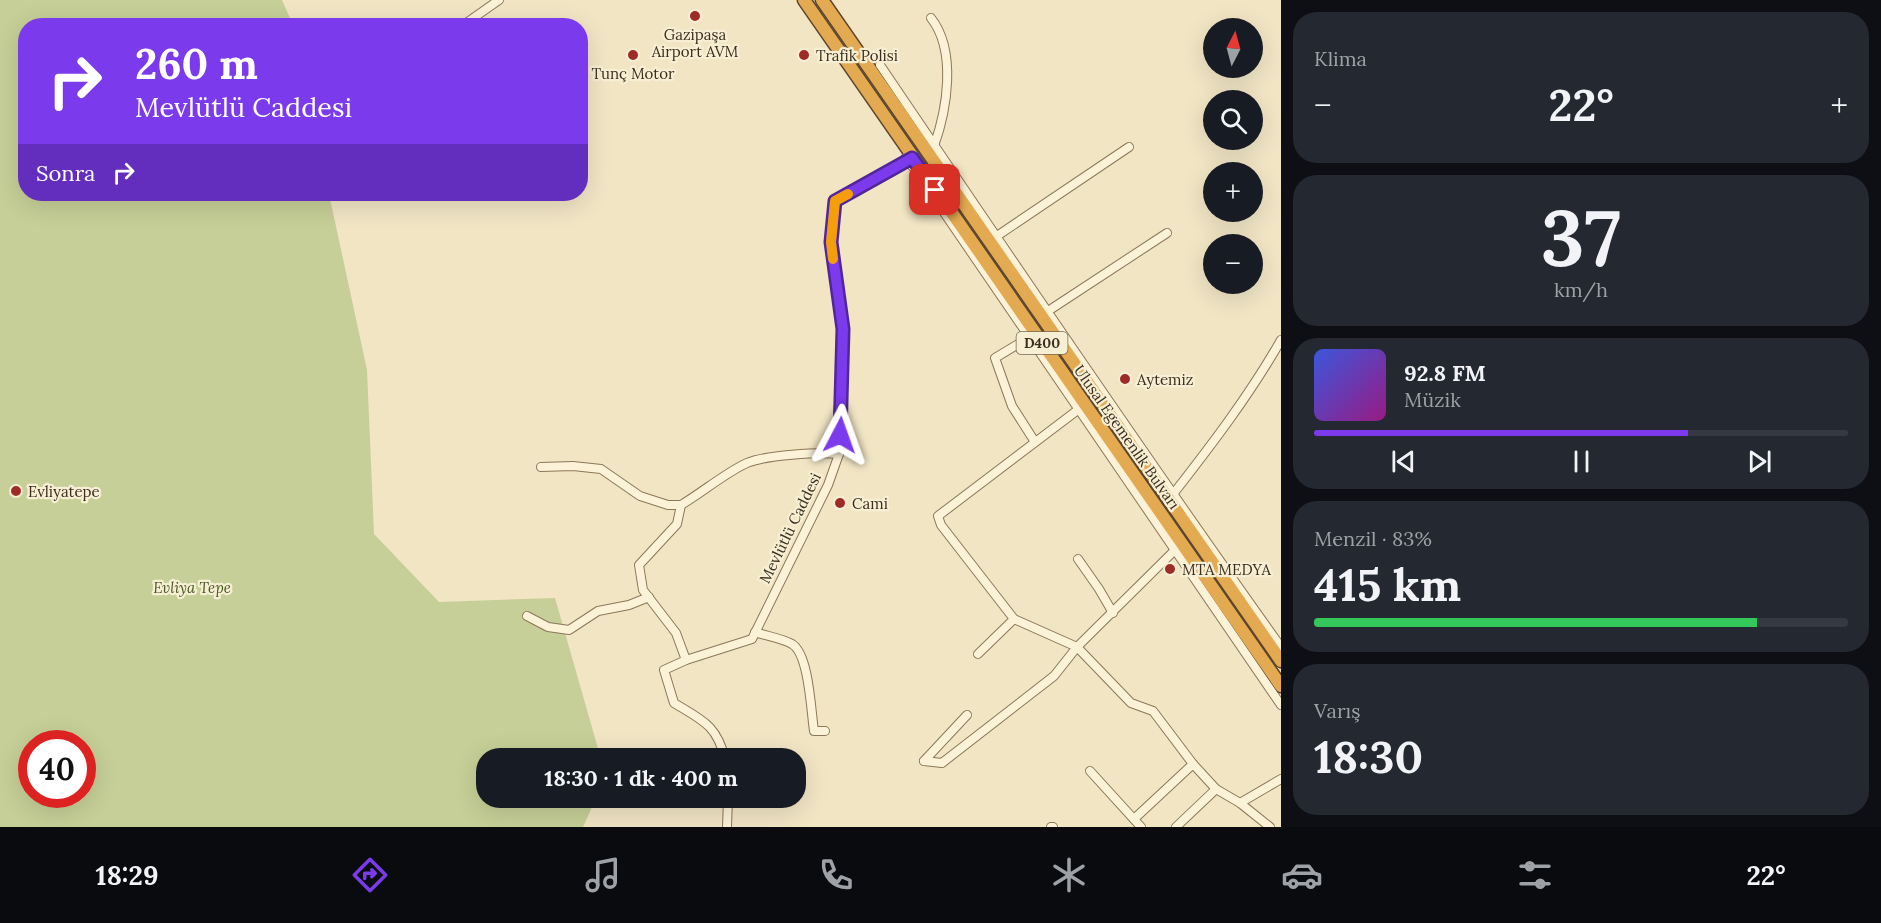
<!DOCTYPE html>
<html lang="tr">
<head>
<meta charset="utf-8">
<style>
	:root { --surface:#171b24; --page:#242831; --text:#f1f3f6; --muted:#9ea1a6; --line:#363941; --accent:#7c3aed }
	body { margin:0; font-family:Lora,serif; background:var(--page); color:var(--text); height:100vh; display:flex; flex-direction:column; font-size:22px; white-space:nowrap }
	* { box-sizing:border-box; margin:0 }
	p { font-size:20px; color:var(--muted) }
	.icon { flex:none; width:33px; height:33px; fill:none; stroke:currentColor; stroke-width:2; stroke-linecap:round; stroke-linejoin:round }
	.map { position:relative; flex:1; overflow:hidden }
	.panel { display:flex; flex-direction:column; gap:12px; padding:12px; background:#0d0f14; width:600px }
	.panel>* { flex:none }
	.top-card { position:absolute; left:18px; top:18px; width:570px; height:183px; border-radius:24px; box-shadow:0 6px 24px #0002; background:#7c3aed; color:#fff; overflow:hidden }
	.needle { width:39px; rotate:6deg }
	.tools { position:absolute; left:1203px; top:18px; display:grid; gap:12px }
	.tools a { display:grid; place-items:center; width:60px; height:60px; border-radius:50%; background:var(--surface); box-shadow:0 6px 24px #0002; font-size:30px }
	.speed { position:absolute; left:18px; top:730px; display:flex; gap:12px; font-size:30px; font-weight:700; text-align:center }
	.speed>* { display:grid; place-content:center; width:78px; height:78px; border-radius:50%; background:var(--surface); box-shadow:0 6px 24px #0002; line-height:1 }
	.speed .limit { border:9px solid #d22; background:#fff; color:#111 }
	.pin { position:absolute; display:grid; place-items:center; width:51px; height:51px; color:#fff; margin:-26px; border-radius:12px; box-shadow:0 3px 9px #0006 }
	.me { position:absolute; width:66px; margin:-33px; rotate:4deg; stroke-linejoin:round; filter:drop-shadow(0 0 4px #0008) }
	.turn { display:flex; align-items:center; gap:21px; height:126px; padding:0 18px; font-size:27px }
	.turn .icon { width:78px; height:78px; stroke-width:2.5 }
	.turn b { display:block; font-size:42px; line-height:51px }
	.then { display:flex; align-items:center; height:57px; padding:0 18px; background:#0003; gap:12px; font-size:22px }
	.big { font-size:45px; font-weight:700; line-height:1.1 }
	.panel .card { flex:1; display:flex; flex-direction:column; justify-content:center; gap:9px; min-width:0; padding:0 21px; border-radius:24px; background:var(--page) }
	.panel .dial { align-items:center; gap:0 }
	.dial b { font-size:78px; line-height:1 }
	.song { display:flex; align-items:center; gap:18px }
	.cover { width:72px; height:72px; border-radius:9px; background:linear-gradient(135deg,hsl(230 70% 55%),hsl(310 70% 35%)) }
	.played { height:6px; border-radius:3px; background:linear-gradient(90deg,var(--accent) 70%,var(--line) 70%) }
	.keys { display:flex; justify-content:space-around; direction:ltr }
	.heat { display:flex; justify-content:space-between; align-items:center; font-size:33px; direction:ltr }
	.charge { height:9px; border-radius:4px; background:linear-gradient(90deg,#34c759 83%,var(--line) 0) }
	.trip { position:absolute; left:476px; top:748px; width:330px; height:60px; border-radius:24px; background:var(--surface); box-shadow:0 6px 24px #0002; font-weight:700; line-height:60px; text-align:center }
	.menu { display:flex; height:96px; justify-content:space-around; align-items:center; background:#090b0e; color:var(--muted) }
	.menu .icon { width:42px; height:42px }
	.menu .selected { color:var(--accent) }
	.menu b { font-size:27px; color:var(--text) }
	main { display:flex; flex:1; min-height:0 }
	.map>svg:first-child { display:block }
	.green { fill:#c6cf97; fill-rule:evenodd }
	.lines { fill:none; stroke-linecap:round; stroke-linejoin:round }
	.minor-casing { stroke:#8c7759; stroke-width:10 }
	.highway-casing { stroke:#5a452e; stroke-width:15 }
	.minor { stroke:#fbf2d8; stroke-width:8 }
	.highway { stroke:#e4aa51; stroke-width:12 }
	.route-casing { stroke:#51269a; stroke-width:15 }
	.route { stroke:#7c3aed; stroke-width:10 }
	.slow { stroke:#f59e0b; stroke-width:10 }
	.poi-dot { fill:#9f2b26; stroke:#f7efd4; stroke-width:2 }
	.labels { text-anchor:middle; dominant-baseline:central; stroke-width:4.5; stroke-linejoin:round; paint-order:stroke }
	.shield { fill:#f7efd4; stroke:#746855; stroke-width:1.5 }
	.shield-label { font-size:14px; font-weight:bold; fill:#3c2e1e }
	.poi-label { font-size:15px; fill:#3c2e1e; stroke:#f7efd4; text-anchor:start }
	.street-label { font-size:15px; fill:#3c2e1e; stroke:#f7efd4 }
	.park-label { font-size:15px; font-style:italic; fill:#495924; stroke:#f7efd4 }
</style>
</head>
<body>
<main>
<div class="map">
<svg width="1281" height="827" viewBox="0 0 1281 827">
	<rect width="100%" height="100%" fill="#f1e5c4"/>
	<path class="green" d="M0 0H282L293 25 26 26V194H329L367 370 374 534 439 602 555 598 601 759H486V798H596L583 827H0ZM32 744H82V795H32Z"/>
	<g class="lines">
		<defs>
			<g id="minor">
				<path d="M931 18C957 51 947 110 934 146"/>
				<path d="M462 26 499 0"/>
				<path d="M880 65C1012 260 1144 455 1281 647"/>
				<path d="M906 157 1281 705"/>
				<path d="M991 240 1129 147"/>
				<path d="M1045 313 1167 233"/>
				<path d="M1020 343 995 358 1012 406 1035 442"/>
				<path d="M1079 409 938 516 941 525 1014 619 1077 647 1177 548"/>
				<path d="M541 467 573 466 601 469 640 496 668 505H681C700 494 728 471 747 463 766 455 818 452 839 454"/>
				<path d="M1170 498C1210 447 1249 396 1281 340"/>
				<path d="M681 505 677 524 639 565 643 590 676 633 686 660"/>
				<path d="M1078 559 1099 589 1113 613"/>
				<path d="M527 616 548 627 569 630 598 611 629 605 649 597"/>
				<path d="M755 632C766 636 781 638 792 644 809 654 811 711 814 731H825"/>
				<path d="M978 654 1014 619"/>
				<path d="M725 759C717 725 702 720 674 703L664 670 686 660 752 639 828 485 839 454 843 396V329L831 242 835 201 911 158"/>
				<path d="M924 761 942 763 1054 676 1077 647 1131 703 1153 711 1193 764 1216 789 1240 803 1270 827"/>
				<path d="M924 761 967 715"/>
				<path d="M1090 771 1141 827"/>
				<path d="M1240 803 1281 779"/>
				<path d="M1134 819 1193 764"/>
				<path d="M727 827 728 798"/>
				<path d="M1051 827H1053"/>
				<path d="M1176 827 1216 789"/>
			</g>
			<g id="highway">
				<path d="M804 0 1281 686"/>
				<path d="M822 0 1281 661"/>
			</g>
		</defs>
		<use href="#minor" class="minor-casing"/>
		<use href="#highway" class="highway-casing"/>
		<use href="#minor" class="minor"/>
		<use href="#highway" class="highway"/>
	</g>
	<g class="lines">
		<defs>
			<path id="route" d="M840 435 843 329 831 242 835 201 912 158 935 190"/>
		</defs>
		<use href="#route" class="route-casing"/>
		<use href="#route" class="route"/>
		<path class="slow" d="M833 259 831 242 835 201 848 194"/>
	</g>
	<g class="poi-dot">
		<circle cx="695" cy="16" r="6"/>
		<circle cx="633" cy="55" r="6"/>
		<circle cx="804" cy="55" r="6"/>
		<circle cx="1125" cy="379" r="6"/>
		<circle cx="16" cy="491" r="6"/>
		<circle cx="840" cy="503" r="6"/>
		<circle cx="1170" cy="569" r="6"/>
	</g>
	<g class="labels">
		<rect class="shield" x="1016.5" y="332" width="51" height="22" rx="4.5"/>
		<g class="shield-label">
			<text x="1042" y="343">D400</text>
		</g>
		<g class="poi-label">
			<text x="695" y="34" text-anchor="middle">Gazipaşa<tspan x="695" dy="17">Airport AVM</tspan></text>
			<text x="816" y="55">Trafik Polisi</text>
			<text x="633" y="73" text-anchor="middle">Tunç Motor</text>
			<text x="1137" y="379">Aytemiz</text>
			<text x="28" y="491">Evliyatepe</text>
			<text x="852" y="503">Cami</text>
			<text x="1182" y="569">MTA MEDYA</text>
		</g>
		<g class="street-label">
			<text transform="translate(1127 437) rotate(55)">Ulusal Egemenlik Bulvarı</text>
			<text transform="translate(790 528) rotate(-64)">Mevlütlü Caddesi</text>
		</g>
		<g class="park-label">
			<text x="192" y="587">Evliya Tepe</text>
		</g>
	</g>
</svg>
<div class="tools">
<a><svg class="needle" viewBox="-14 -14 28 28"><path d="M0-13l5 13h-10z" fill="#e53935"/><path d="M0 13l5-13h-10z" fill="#9ea1a6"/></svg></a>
<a><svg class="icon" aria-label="search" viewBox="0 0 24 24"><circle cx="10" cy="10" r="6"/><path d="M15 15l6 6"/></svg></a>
<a>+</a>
<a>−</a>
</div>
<div class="speed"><div class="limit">40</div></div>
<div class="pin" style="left:935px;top:190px;background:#d93025"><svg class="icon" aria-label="arrive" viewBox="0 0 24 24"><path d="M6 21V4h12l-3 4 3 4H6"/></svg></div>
<svg class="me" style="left:840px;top:435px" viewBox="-20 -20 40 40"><path d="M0-17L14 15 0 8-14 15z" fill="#7c3aed" stroke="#fff" stroke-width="4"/></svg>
<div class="trip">18:30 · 1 dk · 400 m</div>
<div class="top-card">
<div class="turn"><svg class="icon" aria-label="right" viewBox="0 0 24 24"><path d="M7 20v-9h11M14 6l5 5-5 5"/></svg><div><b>260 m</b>Mevlütlü Caddesi</div></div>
<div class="then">Sonra<svg class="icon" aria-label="right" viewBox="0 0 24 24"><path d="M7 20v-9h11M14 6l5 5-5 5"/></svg></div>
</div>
</div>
<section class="panel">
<div class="card"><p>Klima</p>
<div class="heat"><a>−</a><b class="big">22°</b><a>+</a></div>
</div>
<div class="card dial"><b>37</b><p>km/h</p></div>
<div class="card">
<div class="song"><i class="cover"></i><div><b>92.8 FM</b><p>Müzik</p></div></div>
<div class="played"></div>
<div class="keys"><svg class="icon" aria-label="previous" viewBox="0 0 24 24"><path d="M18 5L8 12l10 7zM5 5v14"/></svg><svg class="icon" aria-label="pause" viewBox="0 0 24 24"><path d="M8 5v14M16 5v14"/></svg><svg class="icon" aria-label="next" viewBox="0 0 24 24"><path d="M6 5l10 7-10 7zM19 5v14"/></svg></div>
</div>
<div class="card"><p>Menzil · 83%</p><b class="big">415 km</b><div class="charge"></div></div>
<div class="card"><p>Varış</p><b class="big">18:30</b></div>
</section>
</main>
<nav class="menu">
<b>18:29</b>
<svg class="icon selected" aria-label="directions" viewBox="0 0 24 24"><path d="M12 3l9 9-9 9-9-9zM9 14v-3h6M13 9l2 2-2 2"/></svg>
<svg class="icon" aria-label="music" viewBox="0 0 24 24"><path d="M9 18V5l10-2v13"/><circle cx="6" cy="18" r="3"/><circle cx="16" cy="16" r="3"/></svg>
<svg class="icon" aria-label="phone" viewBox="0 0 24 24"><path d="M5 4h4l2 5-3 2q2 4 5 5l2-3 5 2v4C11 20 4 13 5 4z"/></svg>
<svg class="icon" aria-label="climate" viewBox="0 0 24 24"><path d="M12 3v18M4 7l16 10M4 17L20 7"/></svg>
<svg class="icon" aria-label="car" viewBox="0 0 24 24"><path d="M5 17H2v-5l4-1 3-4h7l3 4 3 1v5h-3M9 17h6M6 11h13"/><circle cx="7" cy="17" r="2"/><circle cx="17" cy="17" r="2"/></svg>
<svg class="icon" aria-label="filters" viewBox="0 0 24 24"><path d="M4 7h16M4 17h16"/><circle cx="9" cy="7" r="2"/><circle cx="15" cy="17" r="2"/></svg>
<b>22°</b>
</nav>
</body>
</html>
